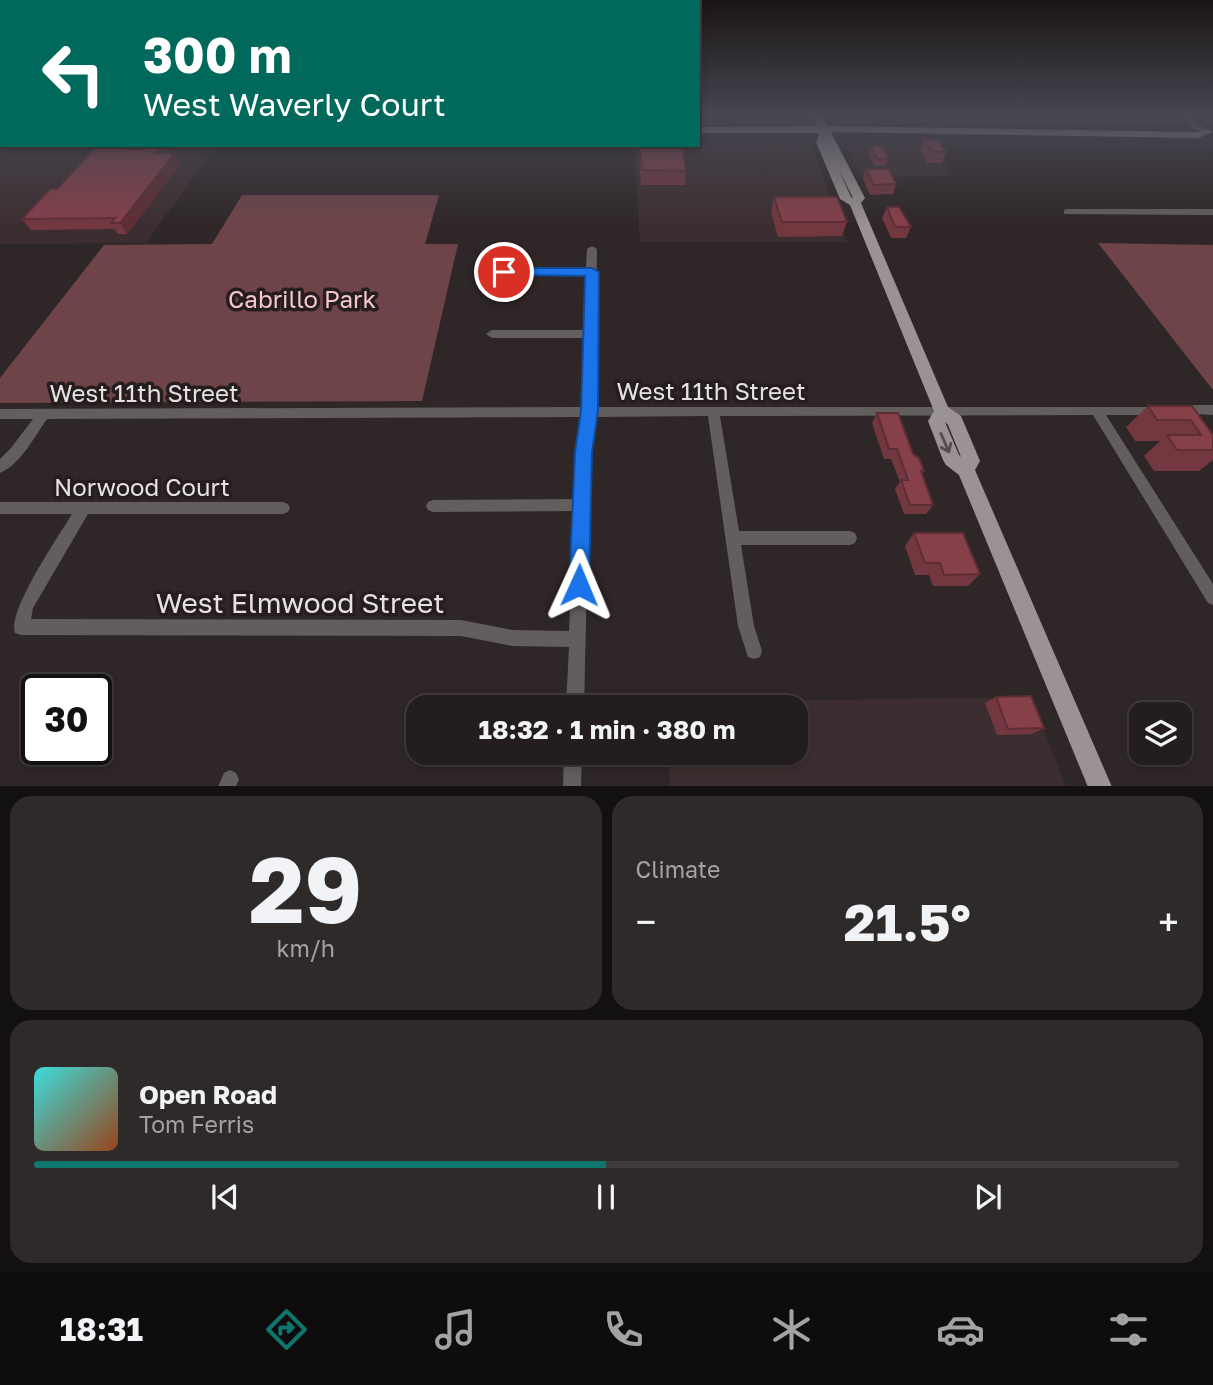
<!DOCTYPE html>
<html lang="en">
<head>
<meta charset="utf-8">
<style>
	:root { --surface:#231d1d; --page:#2f2a2a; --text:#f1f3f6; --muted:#a3a2a4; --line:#403b3b; --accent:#0f766e }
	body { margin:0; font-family:"Golos Text",sans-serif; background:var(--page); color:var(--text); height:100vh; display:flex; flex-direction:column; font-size:26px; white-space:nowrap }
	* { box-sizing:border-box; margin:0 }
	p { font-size:23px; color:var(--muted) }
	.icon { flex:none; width:38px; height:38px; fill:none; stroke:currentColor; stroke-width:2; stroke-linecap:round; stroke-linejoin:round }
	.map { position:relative; height:786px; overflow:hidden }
	.drawer { display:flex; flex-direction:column; gap:10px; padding:10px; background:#131010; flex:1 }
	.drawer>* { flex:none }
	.banner { position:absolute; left:0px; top:0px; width:700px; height:147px; box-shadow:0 4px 10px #0003,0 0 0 2px var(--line); background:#00695c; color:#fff; overflow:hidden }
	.buttons { position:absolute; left:1129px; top:702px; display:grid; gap:14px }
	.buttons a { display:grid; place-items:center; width:63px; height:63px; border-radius:14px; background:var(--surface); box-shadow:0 4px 10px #0003,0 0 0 2px var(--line); font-size:35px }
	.speed { position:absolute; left:21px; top:674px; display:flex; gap:14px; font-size:35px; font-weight:700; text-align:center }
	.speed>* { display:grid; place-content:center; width:91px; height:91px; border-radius:50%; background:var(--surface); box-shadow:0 4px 10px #0003,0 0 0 2px var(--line); line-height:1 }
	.speed .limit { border:4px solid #111; border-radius:10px; background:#fff; color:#111 }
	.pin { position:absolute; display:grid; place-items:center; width:60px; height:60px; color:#fff; margin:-30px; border:4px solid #fff; border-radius:50%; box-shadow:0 2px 7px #0007 }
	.me { position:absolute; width:77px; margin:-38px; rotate:1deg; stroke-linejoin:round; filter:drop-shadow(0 0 5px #0008) }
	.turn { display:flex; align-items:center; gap:24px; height:147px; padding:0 28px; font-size:32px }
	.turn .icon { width:91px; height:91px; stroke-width:2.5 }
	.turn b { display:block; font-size:49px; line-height:60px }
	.big { font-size:52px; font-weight:700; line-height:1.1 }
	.drawer .card { flex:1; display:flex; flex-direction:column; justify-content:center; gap:10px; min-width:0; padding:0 24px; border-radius:21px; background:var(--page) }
	.drawer .dial { align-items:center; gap:0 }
	.dial b { font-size:91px; line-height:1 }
	.song { display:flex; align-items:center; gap:21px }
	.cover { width:84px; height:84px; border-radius:10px; background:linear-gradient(135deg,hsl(180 70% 55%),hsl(20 70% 35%)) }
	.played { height:7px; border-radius:4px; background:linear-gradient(90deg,var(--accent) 50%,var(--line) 50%) }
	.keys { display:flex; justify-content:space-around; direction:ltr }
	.heat { display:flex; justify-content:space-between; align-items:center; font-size:38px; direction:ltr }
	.drawer .tiles { flex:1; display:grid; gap:10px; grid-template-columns:1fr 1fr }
	.card:last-child { grid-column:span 2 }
	.trip { position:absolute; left:406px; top:695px; width:402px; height:70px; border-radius:21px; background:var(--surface); box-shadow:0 4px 10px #0003,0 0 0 2px var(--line); font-weight:700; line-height:70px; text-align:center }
	.tab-bar { display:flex; height:112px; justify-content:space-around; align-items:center; background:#0e0c0c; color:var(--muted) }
	.tab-bar .icon { width:49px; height:49px }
	.tab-bar .selected { color:var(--accent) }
	.tab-bar b { font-size:32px; color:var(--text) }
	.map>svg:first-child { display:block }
	.built { fill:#3c2e30 }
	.green { fill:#6f4449 }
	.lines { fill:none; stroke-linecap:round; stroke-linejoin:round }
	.minor { fill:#625e5e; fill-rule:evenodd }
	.major { fill:#9b9293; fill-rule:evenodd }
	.wall { fill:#733740 }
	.shaded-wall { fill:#5e2d34 }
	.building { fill:#86404a; stroke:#5e2d34; stroke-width:2 }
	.oneway { stroke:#544c4d }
	.route { fill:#1a73e8; stroke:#114b97; stroke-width:2 }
	.labels { text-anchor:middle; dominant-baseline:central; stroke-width:7; stroke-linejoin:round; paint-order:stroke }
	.park-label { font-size:24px; fill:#f3c7cb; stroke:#251d1e }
	.street-label { font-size:24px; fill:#e7e2e2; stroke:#251d1e }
	.near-street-label { font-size:28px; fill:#e7e2e2; stroke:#251d1e }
</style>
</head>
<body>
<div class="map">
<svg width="1213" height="787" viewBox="0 0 1213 787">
	<rect width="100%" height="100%" fill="#2f2727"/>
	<g class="built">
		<path d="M698 116H800L802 124 698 121Z"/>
		<path d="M832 116H1180L1188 124 994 126 990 123H839Z"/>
		<path d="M698 142 736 145 811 144 847 242H640L634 145H698Z"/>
		<path d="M921 143 935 147 953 176 859 177 845 144Z"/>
		<path d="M0 145H213L215 147 146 243 0 244Z"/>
		<path d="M1031 698 1066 786H670L668 753 796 752V707H665V701Z"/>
	</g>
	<g class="green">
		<path d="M242 195H439L425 244H458L422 401 0 403V378L104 245 212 244Z"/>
		<path d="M1098 243 1213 245V390Z"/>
	</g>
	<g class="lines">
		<g class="minor">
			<path d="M1183 116H1191L1198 124 1212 132 1208 134 1192 128Z"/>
			<path d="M1067 209H1213V215L1064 214V210Z"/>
			<path d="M592 246 597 249 595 407H1164L1166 410 1164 413 1160 415H1106L1213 584V605L1208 603 1093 415 720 416 739 531H850L855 533 857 538 855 543 850 545H741L754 626 762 651 760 657 754 659 748 657 738 626 708 416 594 417 590 452 584 707H566L569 647 512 646 461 636 21 635 15 633C7 611 59 536 72 514H0V502H283L288 504 290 508 288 512 283 514H88L33 608 31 619 461 620 512 630 569 631 574 511 433 512 428 510 426 506 428 502 433 500 575 499 576 452 582 417 47 419C34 437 21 464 0 473V459L11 448 33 419H0V409L583 407 585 338H492L486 334 492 330H585L586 275H504L499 272 504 269H586L587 249Z"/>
			<path d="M1178 405H1213V415L1174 413 1172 410 1174 407Z"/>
			<path d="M564 752H582L581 787H563Z"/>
			<path d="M230 770 236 773 239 779 236 787H218L224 773Z"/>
		</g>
		<g class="major">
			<path d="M812 116H822L827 126 1197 132 1208 129 1213 132 1198 138 831 132 865 198 861 203 948 407 961 416 980 461 975 470 1112 787H1088L959 475 946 465 943 460 928 421 934 411 850 205 840 199 816 142 820 133H698V127L817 126ZM838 168 853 198 851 197ZM945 422 948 425 961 457 959 455Z"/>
			<rect x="0" y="130" width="2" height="6"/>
		</g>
	</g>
	<g class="wall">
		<path d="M924 139 946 152 942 163H927L920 150Z"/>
		<path d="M98 145H130L132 149 172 152 171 153 181 164 127 234H118L115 229 31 230 22 219 57 189Z"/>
		<path d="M640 145 686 171 685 185H641L639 159Z"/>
		<path d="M870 146 889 159 886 166H874L868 153Z"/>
		<path d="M866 169 896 184 893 194 870 195 863 179Z"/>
		<path d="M774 197 847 222 842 236 778 237 771 212Z"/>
		<path d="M887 207 911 227 906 238H891L882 218Z"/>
		<path d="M1148 406H1192L1213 435V460L1199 471H1154L1144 456 1160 441H1135L1126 427Z"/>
		<path d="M877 413 913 454 924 471 922 475 933 505 926 514H904L895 489 900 482 891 459H884L872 423Z"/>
		<path d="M914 533 980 574 968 586H933L929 575H915L905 546Z"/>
		<path d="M996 697 1044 728 1032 734 997 735 985 703Z"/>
	</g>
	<g class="shaded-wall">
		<path d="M163 145H169L172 152 163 164 156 153Z"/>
		<path d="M175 153 181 164 127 234 120 223Z"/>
	</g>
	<g class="building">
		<path d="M924 139 939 141 946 152H932Z"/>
		<path d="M98 145H129L126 149H144L147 145H163L156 153H175L120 223H111L115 218 22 219 50 189H57Z"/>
		<path d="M640 145H682L686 171 642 170Z"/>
		<path d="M870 146H882L889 159H877Z"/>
		<path d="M866 169H889L896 184 874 185Z"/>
		<path d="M774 197H837L847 222H782Z"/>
		<path d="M887 207H899L911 227H895Z"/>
		<path d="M1148 406H1192L1213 435V450H1177L1167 435H1201L1191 420H1157Z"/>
		<path d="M877 413H898L913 454 919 458 924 471H921L933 505H910L901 480H908L897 449H889Z"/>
		<path d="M914 533H963L980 574 944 575 940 563H925Z"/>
		<path d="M1031 696 1044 728 1008 729 996 697Z"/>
	</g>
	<defs><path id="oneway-shaft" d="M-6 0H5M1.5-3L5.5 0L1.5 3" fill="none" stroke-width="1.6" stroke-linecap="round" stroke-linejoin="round" transform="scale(1.75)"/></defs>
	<use class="oneway" href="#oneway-shaft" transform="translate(945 443) rotate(67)"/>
	<linearGradient id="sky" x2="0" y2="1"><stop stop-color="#1a1515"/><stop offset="0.51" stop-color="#474752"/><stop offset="1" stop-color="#474752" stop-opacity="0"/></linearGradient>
	<rect width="1213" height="226" fill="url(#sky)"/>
	<path class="route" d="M504 268H592L599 272 598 411 592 452 589 585 586 592 579 595 572 592 569 585 575 452 581 411 585 276 499 275V269Z"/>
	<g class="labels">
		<g class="park-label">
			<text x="302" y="298">Cabrillo Park</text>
		</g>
		<g class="street-label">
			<text x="711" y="390">West 11th Street</text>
			<text x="144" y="392">West 11th Street</text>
			<text x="142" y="486">Norwood Court</text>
		</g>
		<g class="near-street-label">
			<text x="300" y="602">West Elmwood Street</text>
		</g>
	</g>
</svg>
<div class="buttons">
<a><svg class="icon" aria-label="layers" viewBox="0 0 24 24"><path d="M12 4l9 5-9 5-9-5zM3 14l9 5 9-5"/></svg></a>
</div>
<div class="speed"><div class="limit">30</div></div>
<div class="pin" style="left:504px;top:272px;background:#d93025"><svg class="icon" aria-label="arrive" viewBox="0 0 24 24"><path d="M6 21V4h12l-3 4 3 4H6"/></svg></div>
<svg class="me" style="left:579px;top:585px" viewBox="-20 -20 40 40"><path d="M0-17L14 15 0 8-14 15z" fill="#1a73e8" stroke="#fff" stroke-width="4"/></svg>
<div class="trip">18:32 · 1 min · 380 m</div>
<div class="banner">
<div class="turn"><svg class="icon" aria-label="left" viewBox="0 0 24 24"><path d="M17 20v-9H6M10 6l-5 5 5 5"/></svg><div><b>300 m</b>West Waverly Court</div></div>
</div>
</div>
<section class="drawer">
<div class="tiles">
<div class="card dial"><b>29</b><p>km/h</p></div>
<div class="card"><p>Climate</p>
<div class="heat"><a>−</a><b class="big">21.5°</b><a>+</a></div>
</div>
<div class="card">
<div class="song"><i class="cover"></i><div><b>Open Road</b><p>Tom Ferris</p></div></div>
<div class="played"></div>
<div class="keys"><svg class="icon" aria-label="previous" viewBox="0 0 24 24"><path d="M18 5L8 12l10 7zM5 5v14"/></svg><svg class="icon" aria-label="pause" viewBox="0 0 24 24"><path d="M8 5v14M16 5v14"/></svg><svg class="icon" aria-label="next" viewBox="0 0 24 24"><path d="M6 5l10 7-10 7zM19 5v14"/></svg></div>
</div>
</div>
</section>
<nav class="tab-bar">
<b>18:31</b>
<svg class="icon selected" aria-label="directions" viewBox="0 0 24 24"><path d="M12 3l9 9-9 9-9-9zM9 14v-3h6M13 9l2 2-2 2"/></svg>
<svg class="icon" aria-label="music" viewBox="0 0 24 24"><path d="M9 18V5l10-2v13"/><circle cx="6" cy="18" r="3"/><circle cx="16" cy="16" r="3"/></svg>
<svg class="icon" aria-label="phone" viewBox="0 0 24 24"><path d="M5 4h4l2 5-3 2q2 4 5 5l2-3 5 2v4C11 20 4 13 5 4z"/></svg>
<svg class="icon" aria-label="climate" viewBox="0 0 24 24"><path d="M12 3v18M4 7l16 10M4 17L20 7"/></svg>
<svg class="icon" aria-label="car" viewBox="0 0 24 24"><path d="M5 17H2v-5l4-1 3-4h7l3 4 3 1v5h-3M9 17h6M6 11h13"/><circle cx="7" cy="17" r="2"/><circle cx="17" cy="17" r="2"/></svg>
<svg class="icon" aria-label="filters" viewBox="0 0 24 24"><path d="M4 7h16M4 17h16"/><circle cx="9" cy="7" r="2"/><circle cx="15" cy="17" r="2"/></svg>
</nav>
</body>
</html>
